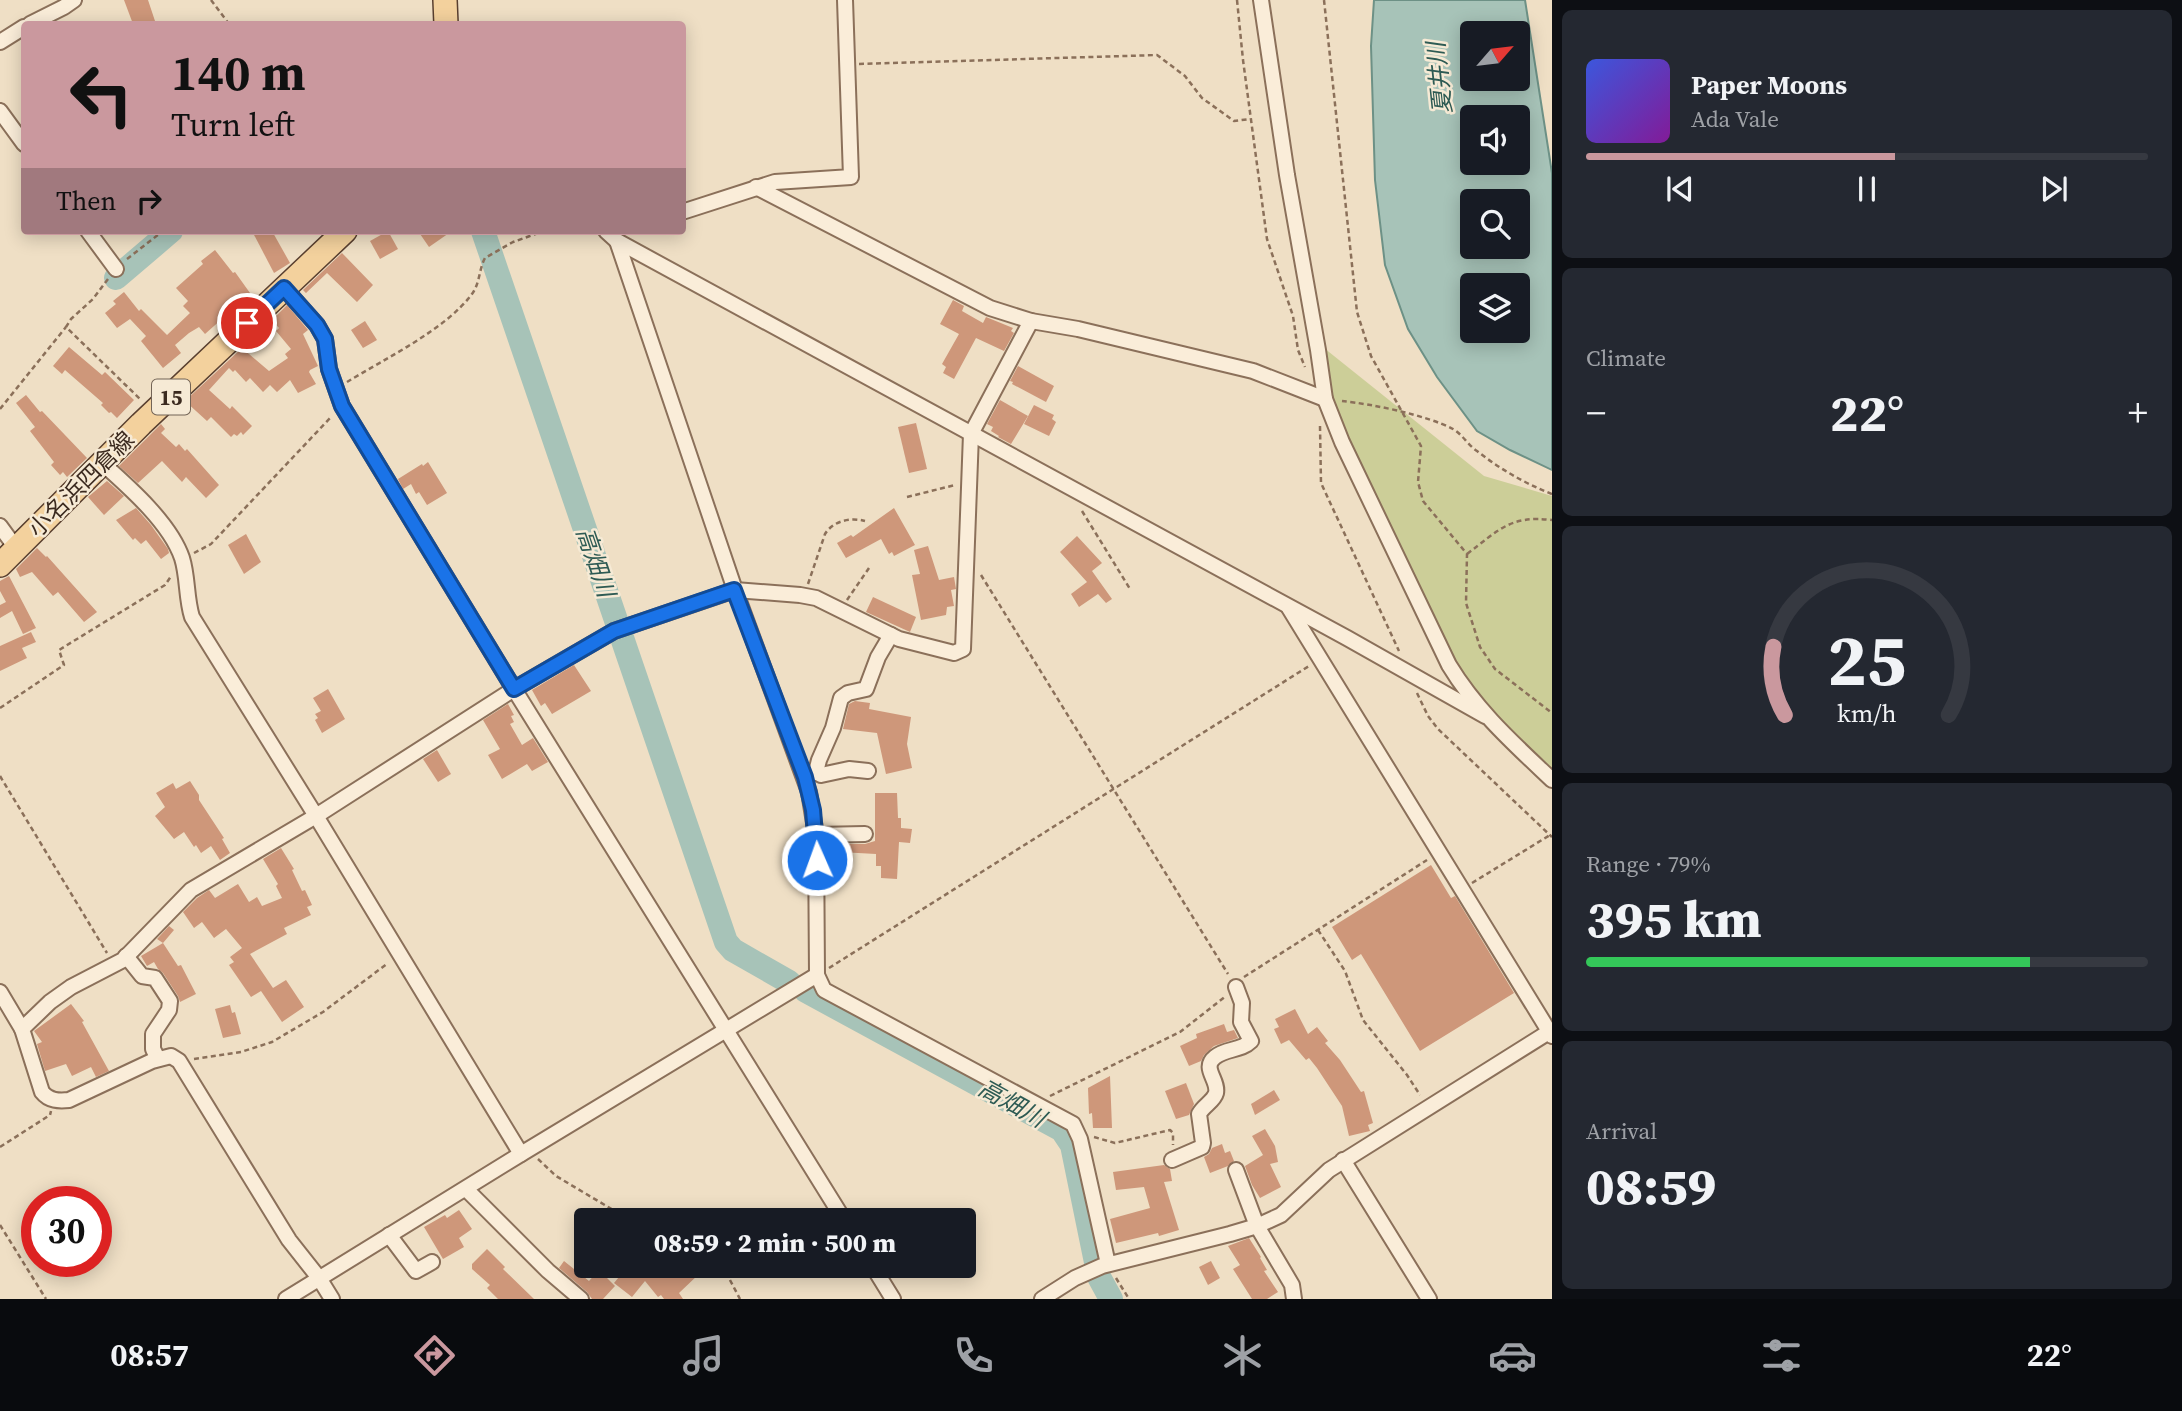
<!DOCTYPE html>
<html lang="en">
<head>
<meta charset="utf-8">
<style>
	:root { --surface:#171b24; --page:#242831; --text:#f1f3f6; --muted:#9ea1a6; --line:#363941; --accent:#ca989e }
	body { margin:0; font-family:"Source Serif 4","Noto Sans JP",serif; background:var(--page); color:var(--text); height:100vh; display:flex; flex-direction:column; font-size:26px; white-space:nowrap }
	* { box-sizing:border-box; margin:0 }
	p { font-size:23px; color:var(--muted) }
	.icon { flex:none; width:38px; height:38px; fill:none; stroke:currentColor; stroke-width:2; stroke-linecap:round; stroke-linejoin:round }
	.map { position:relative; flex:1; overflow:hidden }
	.drawer { display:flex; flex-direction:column; gap:10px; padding:10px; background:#0d0f14; width:630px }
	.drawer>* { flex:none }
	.top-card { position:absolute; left:21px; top:21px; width:665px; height:214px; border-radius:7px; box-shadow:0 4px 18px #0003; background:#ca989e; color:#111; overflow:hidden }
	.needle { width:46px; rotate:62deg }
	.tools { position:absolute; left:1460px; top:21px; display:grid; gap:14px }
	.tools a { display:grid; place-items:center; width:70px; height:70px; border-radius:7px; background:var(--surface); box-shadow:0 4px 18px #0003; font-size:35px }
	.speed { position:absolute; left:21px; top:1186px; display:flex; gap:14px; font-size:35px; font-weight:700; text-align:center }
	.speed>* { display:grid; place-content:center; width:91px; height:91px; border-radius:50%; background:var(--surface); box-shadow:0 4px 18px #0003; line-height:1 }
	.speed .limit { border:10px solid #d22; background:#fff; color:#111 }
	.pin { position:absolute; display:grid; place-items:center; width:60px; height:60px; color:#fff; margin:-30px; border:4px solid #fff; border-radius:50%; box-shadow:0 2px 7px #0007 }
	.me { position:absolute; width:77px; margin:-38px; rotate:358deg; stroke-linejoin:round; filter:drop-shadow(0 0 5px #0008) }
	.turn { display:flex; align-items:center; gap:24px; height:147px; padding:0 35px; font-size:32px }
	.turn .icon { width:91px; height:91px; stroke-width:2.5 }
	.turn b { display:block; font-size:49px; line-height:60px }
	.then { display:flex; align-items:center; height:66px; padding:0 35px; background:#0003; gap:14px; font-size:26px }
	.big { font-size:52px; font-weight:800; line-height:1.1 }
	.drawer .card { flex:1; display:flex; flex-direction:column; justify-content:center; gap:10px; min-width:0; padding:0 24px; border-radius:10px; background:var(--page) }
	.drawer .dial { align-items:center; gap:0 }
	.dial svg { height:182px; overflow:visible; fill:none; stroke:var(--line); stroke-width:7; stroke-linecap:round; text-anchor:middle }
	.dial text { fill:var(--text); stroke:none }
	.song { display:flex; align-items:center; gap:21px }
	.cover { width:84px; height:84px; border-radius:10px; background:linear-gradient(135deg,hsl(230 70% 55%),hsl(290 70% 35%)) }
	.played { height:7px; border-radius:4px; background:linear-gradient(90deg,var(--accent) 55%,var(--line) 55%) }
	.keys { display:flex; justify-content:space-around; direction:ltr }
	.heat { display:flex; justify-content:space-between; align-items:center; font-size:38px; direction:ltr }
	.charge { height:10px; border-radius:5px; background:linear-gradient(90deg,#34c759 79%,var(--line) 0) }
	.trip { position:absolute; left:574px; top:1208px; width:402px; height:70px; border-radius:7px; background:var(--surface); box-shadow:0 4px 18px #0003; font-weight:800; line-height:70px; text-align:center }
	.dock { display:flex; height:112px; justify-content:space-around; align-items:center; background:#090b0e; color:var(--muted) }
	.dock .icon { width:49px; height:49px }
	.dock .selected { color:var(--accent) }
	.dock b { font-size:32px; color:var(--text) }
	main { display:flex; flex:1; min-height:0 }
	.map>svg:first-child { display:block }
	.green { fill:#ccce98 }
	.water { fill:#a7c3b8; stroke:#6d9186; stroke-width:2; fill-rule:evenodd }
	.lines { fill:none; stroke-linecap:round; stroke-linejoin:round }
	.river { stroke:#a7c3b8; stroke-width:24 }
	.building { fill:#ce977a }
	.street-casing { stroke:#8b705a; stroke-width:18 }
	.primary-casing { stroke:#593f2f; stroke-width:26 }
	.path { stroke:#8b705a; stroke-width:2.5; stroke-dasharray:5 3.5; stroke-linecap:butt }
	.street { stroke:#faedd9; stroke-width:14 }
	.primary { stroke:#f3d19d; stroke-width:23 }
	.route-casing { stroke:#114b97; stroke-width:18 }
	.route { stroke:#1a73e8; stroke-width:12 }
	.labels { text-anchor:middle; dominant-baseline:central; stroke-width:5; stroke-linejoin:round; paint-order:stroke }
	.shield { fill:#f6ead5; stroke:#736456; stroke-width:2 }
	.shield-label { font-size:21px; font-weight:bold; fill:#3b2a1f }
	.street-label { font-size:23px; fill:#3b2a1f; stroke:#f6ead5 }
	.water-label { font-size:24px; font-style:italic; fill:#2e5b54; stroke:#f6ead5 }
</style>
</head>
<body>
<main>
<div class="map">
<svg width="1552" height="1299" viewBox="0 0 1552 1299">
	<rect width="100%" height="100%" fill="#efdfc5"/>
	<path class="green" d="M1314 340 1484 476 1552 496V787L1457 697 1337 440Z"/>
	<path class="water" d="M1374 0H1525L1552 173V470L1510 450 1477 431 1437 377 1408 329 1385 265 1375 180 1371 46ZM1472 33H1517V79H1472ZM1472 117H1517V163H1472ZM1472 201H1517V247H1472ZM1472 285H1517V331H1472Z"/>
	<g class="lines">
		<g class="river">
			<path d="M483 231 726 942 733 950 789 982"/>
			<path d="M116 278 171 231"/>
			<path d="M806 991 1062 1130 1072 1145 1099 1277 1111 1299"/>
		</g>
	</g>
	<g class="building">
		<path d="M124 0H148L156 24H133Z"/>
		<path d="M252 231H272L290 263 274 273Z"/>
		<path d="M388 231 398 249 380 259 370 241Z"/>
		<path d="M418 231H452L429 247Z"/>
		<path d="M215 250 233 273 235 272 250 293 221 316 223 318 205 334 199 327 189 333 175 345 181 353 163 368 141 341 146 336 130 319 117 328 105 313 116 304 113 301 124 292 139 311 141 309 167 335 190 313 183 306 188 301 176 288 203 264 201 261Z"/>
		<path d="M342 253 373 285 357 302 327 273 306 293 303 290Z"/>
		<path d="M953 300 964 306 962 311 983 323 986 317 1013 328 1011 331 1014 333 1004 351 976 338 954 379 943 373 946 367 942 364 959 334 940 324Z"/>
		<path d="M287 305 308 330 303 334 318 366 310 370 309 372 316 384 298 393 290 380 277 392 270 385 263 392 250 378 246 382 235 370 233 372 229 368 209 390 230 409 232 406 252 426 243 435 241 432 237 436 234 434 231 437 211 417 207 421 185 401 242 348 269 371 288 358 285 354 291 349 276 331 279 328 272 320Z"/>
		<path d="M365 321 377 340 363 348 351 330Z"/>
		<path d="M69 347 102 375 105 372 134 400 117 418 111 412 109 413 101 405 103 403 65 370 62 374 53 366Z"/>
		<path d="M1018 366 1054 386 1046 402 1012 384 1013 382 1010 381Z"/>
		<path d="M26 395 40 412 42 411 87 458 67 477 63 472 60 475 51 465 54 462 30 431 35 427 16 403Z"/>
		<path d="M1000 400 1028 416 1011 444 998 437 999 436 991 431 993 427 987 424Z"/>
		<path d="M1034 405 1054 415 1052 419 1056 422 1049 436 1024 424Z"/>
		<path d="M916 423 927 469 909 473 898 427Z"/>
		<path d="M161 424 165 429 161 433 176 447 179 444 185 451 187 449 219 485 206 498 186 477 182 482 162 461 138 483 119 466Z"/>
		<path d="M428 462 447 493 427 505 419 492 416 494 411 484 403 489 398 479 422 464 423 466Z"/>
		<path d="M107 481 124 496 104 515 88 497Z"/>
		<path d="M136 508 151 525 168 549 169 553 161 559 146 540 141 544 135 538 133 540 116 520Z"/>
		<path d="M894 508 915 545 894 556 892 552 889 554 881 539 846 558 837 543 851 535 853 537Z"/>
		<path d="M246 534 261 562 244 574 228 545Z"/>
		<path d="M1077 536 1102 563 1092 571 1112 599 1106 603 1098 594 1079 607 1071 594 1087 582 1060 552Z"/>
		<path d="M928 546 939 580 954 577 956 589 951 590 954 606 947 607 946 615 921 620 912 575 920 574 914 550Z"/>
		<path d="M37 548 46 557 47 556 97 612 84 622 58 592 53 596 32 572 20 577 16 569Z"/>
		<path d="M9 576 36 628 23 634 12 611 0 618V605L6 602 0 591V581Z"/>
		<path d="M873 597 916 617 910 632 866 612Z"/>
		<path d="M31 632 36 642 22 648 27 658 0 671V646Z"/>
		<path d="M574 665 591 691 552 714 545 703 541 706 532 690Z"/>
		<path d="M328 689 345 719 322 733 315 720 318 718 315 714 321 711 313 698Z"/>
		<path d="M855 701 870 703 869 709 911 717 907 744 912 768 886 774 877 733 843 729 849 704Z"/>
		<path d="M508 704 514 715 511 716 514 722 510 724 522 745 533 738 548 762 532 771 527 764 502 779 488 755 500 749 483 720Z"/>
		<path d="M437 750 451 774 438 782 423 759Z"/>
		<path d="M190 781 199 795V800L224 838 222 839 230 853 220 860 211 846 201 853 196 845 194 847 184 832 174 839 155 816 165 807 156 793 173 783 176 789Z"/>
		<path d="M875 793H897L898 818H901V828L912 829 910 843 899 842 897 879 881 878V866H876V854L840 852 841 844H865L875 841Z"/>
		<path d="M281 848 294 869 292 870 302 891 305 890 312 905 307 907 311 915 284 928 287 934 250 954 273 988 286 980 304 1007 282 1022 261 991 251 997 229 965 234 962 230 957 242 948 226 929 214 938 202 922 194 928 183 912 197 898 209 890 215 898 238 884 249 902 257 897 262 906 282 898 276 886 278 884 263 859Z"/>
		<path d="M1431 865 1451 898 1455 896 1514 993 1420 1051 1361 954 1352 960 1332 927Z"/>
		<path d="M169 926 174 930 163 943 178 966 181 965 196 994 180 1002 178 996 163 973 158 969 154 962 147 966 141 956 163 943 157 939Z"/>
		<path d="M71 1004 84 1021 82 1022 109 1071 96 1077 91 1067 72 1076 66 1064 45 1071 37 1044 42 1042 34 1031Z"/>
		<path d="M230 1005 232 1013 235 1012 241 1034 223 1038 215 1009Z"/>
		<path d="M1295 1009 1308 1034 1317 1027 1328 1041 1325 1043 1340 1060 1361 1092 1364 1091 1373 1123 1368 1125 1370 1131 1349 1136 1342 1106 1317 1068 1309 1058 1306 1060 1289 1040 1281 1044 1274 1029 1279 1027 1275 1019Z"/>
		<path d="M1224 1024 1227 1032 1234 1030 1238 1038 1214 1046 1204 1055 1201 1061 1189 1066 1180 1046 1197 1038 1196 1034Z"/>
		<path d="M1110 1076 1112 1128H1093L1092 1113 1089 1114 1088 1088Z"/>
		<path d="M1186 1083 1194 1104 1189 1115 1176 1119 1165 1091Z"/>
		<path d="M1274 1090 1280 1100 1255 1115 1251 1104Z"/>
		<path d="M1265 1129 1275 1146 1278 1162 1270 1164 1281 1187 1260 1198 1252 1185 1245 1166 1263 1155 1252 1136Z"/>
		<path d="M1222 1144 1225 1153 1230 1151 1234 1161 1228 1166 1210 1173 1204 1157 1209 1154 1212 1148Z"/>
		<path d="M1164 1165 1170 1169 1172 1181 1164 1182 1179 1230 1159 1236 1158 1233 1116 1243 1110 1219 1150 1208 1144 1187 1116 1190 1113 1172Z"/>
		<path d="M459 1210 472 1229 459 1238 464 1247 443 1259 424 1227 445 1215 447 1218Z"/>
		<path d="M1249 1238 1261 1257 1260 1258 1267 1270 1264 1271 1278 1292 1267 1299H1252L1233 1269 1240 1265 1228 1246Z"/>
		<path d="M487 1249 505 1267 503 1269 534 1299H498L487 1288 490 1285 472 1269V1264Z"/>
		<path d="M564 1261 589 1281 599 1270 615 1286 603 1299H592L587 1292 559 1268Z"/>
		<path d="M1211 1261 1220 1278 1208 1285 1199 1267Z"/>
		<path d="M629 1265 634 1270 639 1265H659L667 1274 676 1265H690L699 1274 679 1293 683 1299H664L661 1295 658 1297 645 1281 632 1297 614 1283Z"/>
	</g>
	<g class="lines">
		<defs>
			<g id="street">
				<path d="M1261 0 1287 175 1318 350 1325 399 1342 442 1449 665C1477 711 1513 743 1552 780"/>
				<path d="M30 24 64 7 74 0"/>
				<path d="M0 42 24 27"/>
				<path d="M0 111 24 144"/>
				<path d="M756 187 990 308 1031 321 1078 329 1253 371 1325 399"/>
				<path d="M682 212 775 182 851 177 845 0"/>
				<path d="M88 231 116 269"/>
				<path d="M606 231 617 241 1347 638 1485 716"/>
				<path d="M617 241 735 590 809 792 816 835 817 975"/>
				<path d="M284 288 317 325 325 339 329 369 342 406 514 689 844 1220"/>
				<path d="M102 463C129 487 170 523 182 558 188 577 186 598 192 617L316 816 521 1154"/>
				<path d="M0 526 16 548"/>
				<path d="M1289 608 1552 1036"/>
				<path d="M816 772 821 775 849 769 868 771"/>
				<path d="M805 777 816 772 819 760 833 728 841 698 848 693 866 689 878 657 891 635"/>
				<path d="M816 835 865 834"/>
				<path d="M126 956 142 976 155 978 170 1001 169 1010 153 1034V1049L158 1059"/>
				<path d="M0 992 22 1029"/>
				<path d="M1172 1160 1202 1147 1203 1143 1199 1114C1203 1106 1214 1101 1216 1093 1219 1080 1201 1068 1215 1057 1226 1048 1241 1051 1251 1041L1241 1022 1242 1003 1236 987"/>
				<path d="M1343 1160 1429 1299"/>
				<path d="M1236 1170 1257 1226 1292 1285 1294 1299"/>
				<path d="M466 1189 548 1271 581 1299"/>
				<path d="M389 1235 416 1271 432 1262"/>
				<path d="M872 1265 893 1299"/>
				<path d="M286 1299 521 1154 817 975 824 990 1073 1124 1080 1139 1108 1264"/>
				<path d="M332 1299 319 1278 289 1240 179 1061 171 1056 152 1061 69 1100C59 1101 49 1101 42 1092L22 1029 50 1002 71 987 123 960 191 890 316 816 514 689 614 631 735 590 800 595 816 598 899 639 954 653 963 649 971 434 1031 321"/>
				<path d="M1042 1299 1075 1278 1102 1266 1230 1234 1257 1226 1281 1215 1329 1170 1552 1030"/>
			</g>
			<g id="primary">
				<path d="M445 0 446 24"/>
				<path d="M0 565 141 424 345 231"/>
			</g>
		</defs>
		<use href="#street" class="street-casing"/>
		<use href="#primary" class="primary-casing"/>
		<g class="path">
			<path d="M211 0 229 24"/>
			<path d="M1237 0 1243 60 1267 239 1293 316 1298 350 1305 367"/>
			<path d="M1324 0 1357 312 1371 356 1421 446 1418 482 1423 501 1467 554 1466 603 1480 647 1495 669 1552 713"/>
			<path d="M859 64 1157 55 1185 76 1202 98 1234 121 1250 119"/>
			<path d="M127 259 163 231"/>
			<path d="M108 279 93 299 71 319 66 327 141 400"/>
			<path d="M347 382C386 358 445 330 472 294 480 283 479 269 485 258L513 242 544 231"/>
			<path d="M1342 401C1372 404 1426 415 1453 429 1462 434 1468 445 1477 451 1500 469 1524 483 1552 494"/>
			<path d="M0 409 66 327"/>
			<path d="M1320 426 1321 483 1399 651"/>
			<path d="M907 497 955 485"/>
			<path d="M1082 511 1130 589"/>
			<path d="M194 553 211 544 332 416"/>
			<path d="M1467 554C1499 530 1510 515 1552 520"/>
			<path d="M981 575 1228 974"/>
			<path d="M808 584 825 534C833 521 850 517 865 521"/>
			<path d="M847 600 869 568"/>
			<path d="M1417 693 1428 716 1438 729 1552 837"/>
			<path d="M0 708 64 665 59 650 165 585 172 575"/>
			<path d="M0 776 107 953"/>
			<path d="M1472 883 1550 835"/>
			<path d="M1318 930 1345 971 1363 1020 1407 1075 1420 1095"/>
			<path d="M829 968 1309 666"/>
			<path d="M1244 977 1427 860"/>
			<path d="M194 1059 241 1052 272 1042 323 1012 388 963"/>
			<path d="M1050 1096 1180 1032 1226 996"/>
			<path d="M1094 1137 1115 1143 1170 1130 1173 1133V1145"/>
			<path d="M0 1147 50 1115 51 1111"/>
			<path d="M538 1159 556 1176 630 1220"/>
			<path d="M0 1225 46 1299"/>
			<path d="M722 1265 740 1299"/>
			<path d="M1116 1278 1129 1299"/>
		</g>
		<use href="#street" class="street"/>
		<use href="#primary" class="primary"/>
	</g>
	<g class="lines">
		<defs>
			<path id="route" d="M247 323 284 288 317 325 325 339 329 369 342 406 514 689 614 631 734 590 805 777 813 810 817 860"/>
		</defs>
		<use href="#route" class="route-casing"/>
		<use href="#route" class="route"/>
	</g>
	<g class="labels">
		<rect class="shield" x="152" y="379.5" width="38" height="35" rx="5"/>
		<g class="shield-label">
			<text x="171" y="397">15</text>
		</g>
		<g class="street-label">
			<text transform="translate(81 484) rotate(-45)">小名浜四倉線</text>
		</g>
		<g class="water-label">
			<text transform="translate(1439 78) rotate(-96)">夏井川</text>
			<text transform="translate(596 562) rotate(71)">高畑川</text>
			<text transform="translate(1012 1103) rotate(29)">高畑川</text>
		</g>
	</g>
</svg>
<div class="tools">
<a><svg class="needle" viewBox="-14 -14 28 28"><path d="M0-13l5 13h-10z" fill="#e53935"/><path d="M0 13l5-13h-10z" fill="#9ea1a6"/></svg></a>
<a><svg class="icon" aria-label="sound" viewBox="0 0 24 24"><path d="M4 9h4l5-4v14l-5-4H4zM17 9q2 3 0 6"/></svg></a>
<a><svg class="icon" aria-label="search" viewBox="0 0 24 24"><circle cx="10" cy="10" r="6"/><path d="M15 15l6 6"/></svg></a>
<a><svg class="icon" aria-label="layers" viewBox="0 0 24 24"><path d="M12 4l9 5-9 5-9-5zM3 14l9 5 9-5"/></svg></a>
</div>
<div class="speed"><div class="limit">30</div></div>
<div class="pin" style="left:247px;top:323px;background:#d93025"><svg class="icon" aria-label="arrive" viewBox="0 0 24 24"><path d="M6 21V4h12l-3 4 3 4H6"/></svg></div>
<svg class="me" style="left:817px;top:860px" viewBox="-20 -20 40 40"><circle r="17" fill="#1a73e8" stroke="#fff" stroke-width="3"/><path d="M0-11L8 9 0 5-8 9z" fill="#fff"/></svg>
<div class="trip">08:59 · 2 min · 500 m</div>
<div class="top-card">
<div class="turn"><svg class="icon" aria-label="left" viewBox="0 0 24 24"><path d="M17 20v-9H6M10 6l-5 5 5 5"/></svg><div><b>140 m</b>Turn left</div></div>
<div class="then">Then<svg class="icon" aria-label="right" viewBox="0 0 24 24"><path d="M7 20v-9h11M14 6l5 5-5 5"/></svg></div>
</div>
</div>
<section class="drawer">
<div class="card">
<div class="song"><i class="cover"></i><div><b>Paper Moons</b><p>Ada Vale</p></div></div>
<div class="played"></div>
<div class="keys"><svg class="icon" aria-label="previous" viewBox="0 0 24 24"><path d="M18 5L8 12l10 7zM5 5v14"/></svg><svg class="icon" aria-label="pause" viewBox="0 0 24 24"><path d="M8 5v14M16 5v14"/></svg><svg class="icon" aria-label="next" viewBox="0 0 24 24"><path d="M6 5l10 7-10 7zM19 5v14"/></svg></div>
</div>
<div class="card"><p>Climate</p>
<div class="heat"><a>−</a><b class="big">22°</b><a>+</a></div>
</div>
<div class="card dial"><svg viewBox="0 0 100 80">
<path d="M14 69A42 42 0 1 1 86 69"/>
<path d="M14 69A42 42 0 0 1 9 39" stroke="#ca989e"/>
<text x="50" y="56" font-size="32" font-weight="700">25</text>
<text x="50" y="72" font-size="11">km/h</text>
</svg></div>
<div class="card"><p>Range · 79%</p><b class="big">395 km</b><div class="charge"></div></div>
<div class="card"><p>Arrival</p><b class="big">08:59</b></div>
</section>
</main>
<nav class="dock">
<b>08:57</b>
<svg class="icon selected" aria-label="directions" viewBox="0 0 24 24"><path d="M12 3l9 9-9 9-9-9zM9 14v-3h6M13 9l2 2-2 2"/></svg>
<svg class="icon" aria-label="music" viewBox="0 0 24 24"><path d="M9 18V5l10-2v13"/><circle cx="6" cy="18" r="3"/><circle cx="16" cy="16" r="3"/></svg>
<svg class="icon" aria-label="phone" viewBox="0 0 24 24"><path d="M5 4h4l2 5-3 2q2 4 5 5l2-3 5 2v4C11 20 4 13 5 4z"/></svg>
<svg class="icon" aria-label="climate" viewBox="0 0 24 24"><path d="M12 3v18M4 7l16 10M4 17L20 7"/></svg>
<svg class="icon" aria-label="car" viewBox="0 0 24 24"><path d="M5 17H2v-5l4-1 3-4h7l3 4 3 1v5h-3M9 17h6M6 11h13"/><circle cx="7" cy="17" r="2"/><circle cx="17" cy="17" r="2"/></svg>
<svg class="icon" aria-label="filters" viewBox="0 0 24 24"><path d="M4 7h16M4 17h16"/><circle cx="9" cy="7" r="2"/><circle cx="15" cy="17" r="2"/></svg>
<b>22°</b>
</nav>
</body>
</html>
